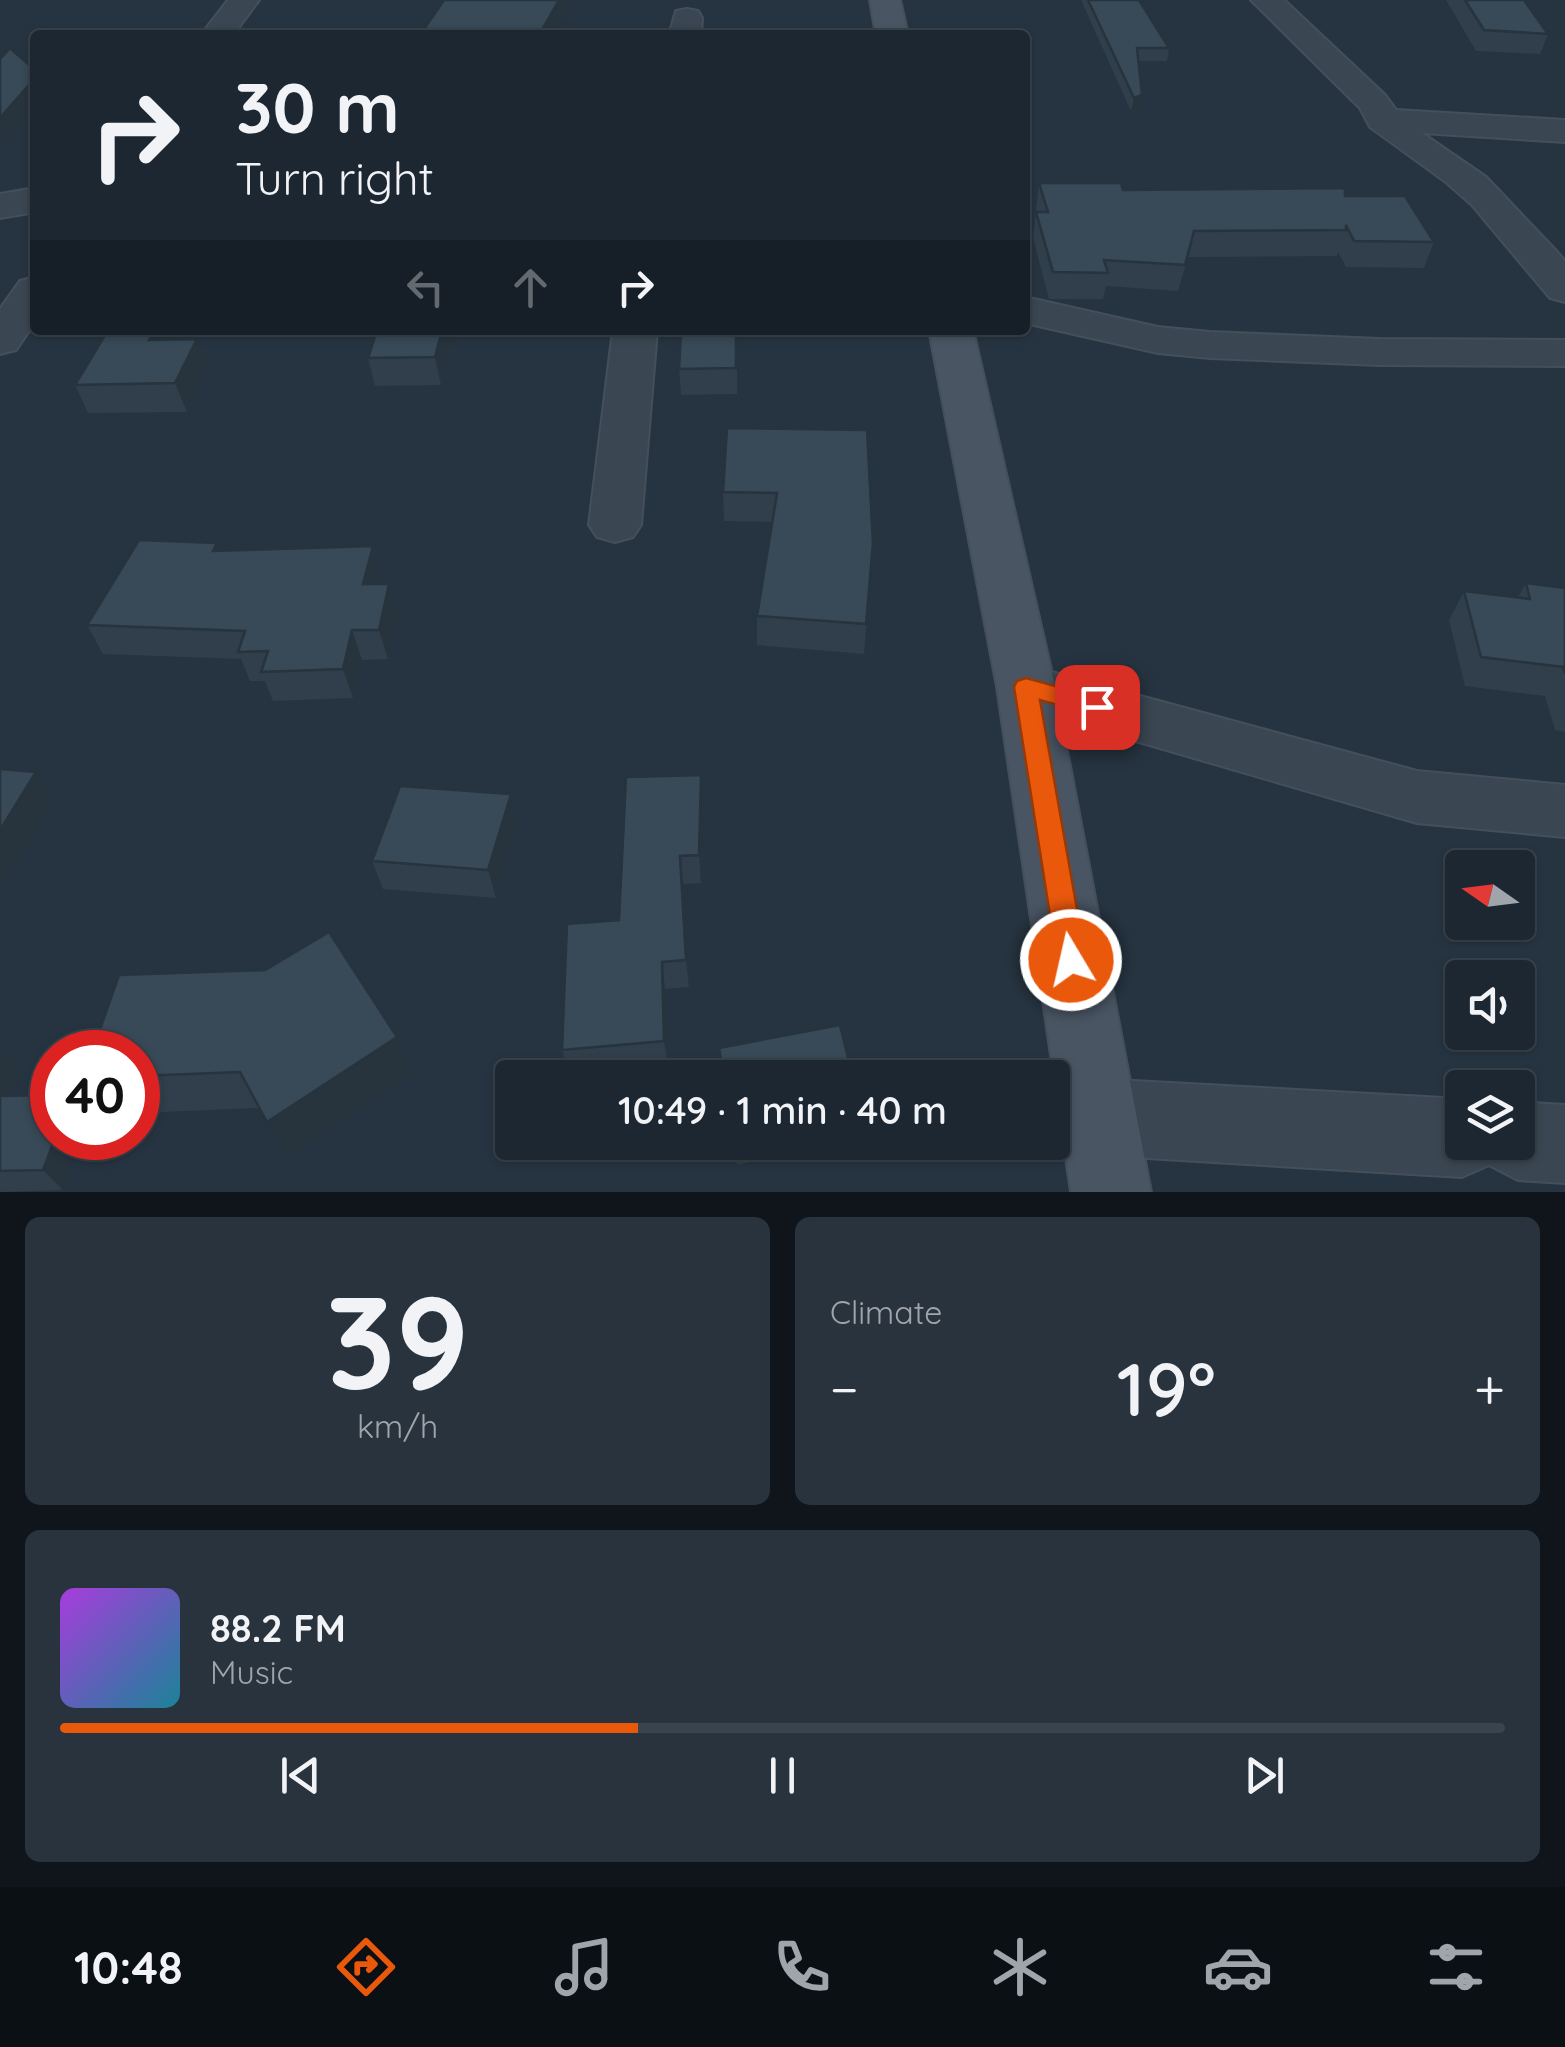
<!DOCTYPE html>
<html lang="en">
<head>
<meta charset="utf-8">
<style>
	:root { --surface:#1c2731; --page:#29333d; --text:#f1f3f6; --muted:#a0a5ab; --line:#3a444d; --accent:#ea580c }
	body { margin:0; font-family:Quicksand,sans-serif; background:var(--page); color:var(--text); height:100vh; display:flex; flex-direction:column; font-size:38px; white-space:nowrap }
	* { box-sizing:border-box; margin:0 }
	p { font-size:32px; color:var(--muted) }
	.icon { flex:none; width:55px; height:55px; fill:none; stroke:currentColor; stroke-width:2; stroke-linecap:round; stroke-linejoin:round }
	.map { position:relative; height:1192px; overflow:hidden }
	.side { display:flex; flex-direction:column; gap:25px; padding:25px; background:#0f151b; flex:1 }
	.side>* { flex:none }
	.guide { position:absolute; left:30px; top:30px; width:1000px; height:305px; border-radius:10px; box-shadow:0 2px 8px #0004,0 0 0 2px var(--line); background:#1c2731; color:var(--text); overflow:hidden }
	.needle { width:65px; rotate:284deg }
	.buttons { position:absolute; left:1445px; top:850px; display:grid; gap:20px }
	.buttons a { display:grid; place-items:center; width:90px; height:90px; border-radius:10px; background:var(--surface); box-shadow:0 2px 8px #0004,0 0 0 2px var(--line); font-size:50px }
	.speed { position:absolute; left:30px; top:1030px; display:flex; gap:20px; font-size:50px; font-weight:700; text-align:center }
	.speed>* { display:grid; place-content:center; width:130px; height:130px; border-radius:50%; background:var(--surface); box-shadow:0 2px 8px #0004,0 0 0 2px var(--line); line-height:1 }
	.speed .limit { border:15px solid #d22; background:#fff; color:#111 }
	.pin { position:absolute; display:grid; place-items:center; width:85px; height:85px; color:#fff; margin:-42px; border-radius:20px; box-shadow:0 5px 15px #0006 }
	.me { position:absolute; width:110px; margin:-55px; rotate:351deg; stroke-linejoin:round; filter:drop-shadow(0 0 8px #0008) }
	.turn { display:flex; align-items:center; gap:35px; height:210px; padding:0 40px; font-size:45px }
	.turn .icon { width:130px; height:130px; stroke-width:2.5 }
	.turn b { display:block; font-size:70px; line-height:85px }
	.lanes { display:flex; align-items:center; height:95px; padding:0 40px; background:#0003; justify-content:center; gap:50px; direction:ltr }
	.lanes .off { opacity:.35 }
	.big { font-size:75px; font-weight:600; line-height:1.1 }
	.side .tile { flex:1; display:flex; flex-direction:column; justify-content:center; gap:15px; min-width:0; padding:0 35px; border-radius:15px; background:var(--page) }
	.side .dial { align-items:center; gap:0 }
	.dial b { font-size:130px; line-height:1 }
	.song { display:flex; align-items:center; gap:30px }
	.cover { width:120px; height:120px; border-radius:15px; background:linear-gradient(135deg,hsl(280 70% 55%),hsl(190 70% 35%)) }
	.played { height:10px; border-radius:5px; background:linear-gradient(90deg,var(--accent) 40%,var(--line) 40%) }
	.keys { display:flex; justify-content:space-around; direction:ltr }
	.heat { display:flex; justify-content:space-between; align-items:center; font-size:55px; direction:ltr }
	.side .tiles { flex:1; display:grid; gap:25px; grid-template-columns:1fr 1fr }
	.tile:last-child { grid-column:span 2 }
	.trip { position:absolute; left:495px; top:1060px; width:575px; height:100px; border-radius:10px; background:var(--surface); box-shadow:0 2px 8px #0004,0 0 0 2px var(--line); font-weight:600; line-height:100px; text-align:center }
	.tabs { display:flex; height:160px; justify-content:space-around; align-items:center; background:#0b1014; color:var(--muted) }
	.tabs .icon { width:70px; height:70px }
	.tabs .current { color:var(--accent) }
	.tabs b { font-size:45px; color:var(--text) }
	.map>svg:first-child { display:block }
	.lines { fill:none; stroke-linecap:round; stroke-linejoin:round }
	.street-casing { stroke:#444f5a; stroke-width:4 }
	.secondary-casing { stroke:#444f5a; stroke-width:4 }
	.street { fill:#3a4651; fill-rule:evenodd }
	.secondary { fill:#495563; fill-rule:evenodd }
	.wall { fill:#303f4b }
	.shaded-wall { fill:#27333d }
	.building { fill:#384957; stroke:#27333d; stroke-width:2.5 }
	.route { fill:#ea580c; stroke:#983908; stroke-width:2.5 }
</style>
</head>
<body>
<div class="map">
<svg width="1565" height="1192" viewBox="0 0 1565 1192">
	<rect width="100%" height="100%" fill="#263441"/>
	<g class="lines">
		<defs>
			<g id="street">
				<path d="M228 0H259L233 35H201Z"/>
				<path d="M1251 0H1284L1385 95 1396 110 1565 120V142L1422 133 1486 177 1558 253 1565 261V302L1550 298 1472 205 1447 183 1370 127 1360 108Z"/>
				<path d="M687 9 698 11 702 18 701 35H669L676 11Z"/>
				<path d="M35 188V212L0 218V194Z"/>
				<path d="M35 277V322L16 350 0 354V309L20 281Z"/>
				<path d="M1025 297 1158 327 1210 332 1379 339 1565 340V366L1379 365 1210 358 1158 353 1025 323Z"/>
				<path d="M613 330H657L641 525 633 537 615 542 597 537 589 525Z"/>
				<path d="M1026 665 1417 771 1565 785V837L1417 823 1005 703 997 687 1005 671Z"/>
				<path d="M1097 1079 1462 1099V1142H1518V1102L1565 1105V1183L1518 1180 1489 1165 1462 1177 1097 1155 1070 1144 1059 1117 1070 1090Z"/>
			</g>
			<g id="secondary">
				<path d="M870 0H900L908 35H876Z"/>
				<path d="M929 330H973L1055 687 1151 1192H1071L997 687Z"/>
			</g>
		</defs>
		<use href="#street" class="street-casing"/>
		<use href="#secondary" class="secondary-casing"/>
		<use href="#street" class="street"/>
		<use href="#secondary" class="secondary"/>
	</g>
	<g class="wall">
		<path d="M1081 0H1139L1169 48 1167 61H1138L1142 95 1140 108 1131 111Z"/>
		<path d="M1446 0H1524L1548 34 1540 54 1476 51Z"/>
		<path d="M1039 183 1123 190 1345 196 1434 242 1424 268 1346 267 1338 252 1337 256 1188 257 1178 291 1106 286 1103 299H1049L1033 238Z"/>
		<path d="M108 330H178L174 339H197L208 367 187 412 88 413 75 385Z"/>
		<path d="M455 330 441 385 375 386 368 358Z"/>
		<path d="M737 330V394L681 395 679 369Z"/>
		<path d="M727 428 873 543 864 654 757 645V616L772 522 724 521 723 492Z"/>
		<path d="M373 546 382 575 379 584H389L398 613 388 659 362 660 353 698 273 701 265 681H250L241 659 103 654 87 625 220 550Z"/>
		<path d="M1526 583 1565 588V732L1555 730 1545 696 1465 686 1449 620 1464 591 1518 597Z"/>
		<path d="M511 794 518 823 496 898 383 889 372 861Z"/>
		<path d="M703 803 701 883 683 884 689 987 665 989 668 1067 569 1075 562 1050 619 920Z"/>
		<path d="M397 1037 413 1073 289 1156 259 1108 138 1113V1052Z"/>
		<path d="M0 1045 20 1067 9 1096 63 1190 0 1192Z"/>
		<path d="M733 1142H847L737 1165Z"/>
	</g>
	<g class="shaded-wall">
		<path d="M559 0H574L556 35H539Z"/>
		<path d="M35 78V109L0 152V118Z"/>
		<path d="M1142 95 1140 108 1131 111 1134 98Z"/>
		<path d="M154 330H178L160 368 149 340Z"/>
		<path d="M442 330H455L441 385 435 357Z"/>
		<path d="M197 339 208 367 187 412 175 383Z"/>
		<path d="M373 546 382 575 372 614 363 584Z"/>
		<path d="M389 584 398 613 388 659 379 630Z"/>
		<path d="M352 630 362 660 353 698 343 669Z"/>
		<path d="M36 772 55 801 0 891V830Z"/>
		<path d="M701 775 703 803 701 883 699 855Z"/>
		<path d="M511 794 518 823 496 898 488 870Z"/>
		<path d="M680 856 683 884 689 987 686 960Z"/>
		<path d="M662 962 665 989 668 1067 664 1041Z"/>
		<path d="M397 1037 413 1073 289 1156 267 1122Z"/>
		<path d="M0 1045 20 1067 1 1118 0 1117Z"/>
		<path d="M55 1138H81L63 1190 43 1170Z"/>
	</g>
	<g class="building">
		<path d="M444 0H559L539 35H420Z"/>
		<path d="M1088 0H1139L1169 48H1137L1142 95 1134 98Z"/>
		<path d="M1465 0H1524L1548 34 1484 30Z"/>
		<path d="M10 48 35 70V78L0 118V59Z"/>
		<path d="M1039 183H1121L1123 190 1345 188V196H1405L1434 242 1354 241 1346 225V230L1194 231 1185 265 1104 260 1108 273 1053 272 1036 212H1048Z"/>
		<path d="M108 330H154L149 340 197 339 175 383 75 385Z"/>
		<path d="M377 330H442L435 357 368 358Z"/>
		<path d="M681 330H736V368L679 369Z"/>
		<path d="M727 428 867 430 873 543 866 624 757 616 777 493 723 492Z"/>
		<path d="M139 540 217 543 213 551 373 546 363 584H389L379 630H352L343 669 261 672 268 651 238 652 245 631 87 625Z"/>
		<path d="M1526 583 1565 588V674L1563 667 1481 657 1464 591 1530 599Z"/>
		<path d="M0 769 36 772 0 830Z"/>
		<path d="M701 775 699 855 680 856 686 960 662 962 664 1041 562 1050 567 924 619 920 626 777Z"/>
		<path d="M400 786 511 794 488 870 372 861Z"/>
		<path d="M329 932 397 1037 267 1122 240 1072 138 1076V1052H92L119 975 265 970Z"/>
		<path d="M840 1025 853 1078H724L719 1048Z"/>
		<path d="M52 1095V1138H55L43 1170 0 1171V1096Z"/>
	</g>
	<path class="route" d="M1026 678 1106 700 1109 707 1106 714 1097 716 1040 700 1086 960 1082 970 1071 974 1061 970 1057 960 1014 687 1017 681Z"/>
</svg>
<div class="buttons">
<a><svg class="needle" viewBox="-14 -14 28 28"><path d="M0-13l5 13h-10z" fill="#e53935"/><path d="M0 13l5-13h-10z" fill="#a0a5ab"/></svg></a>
<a><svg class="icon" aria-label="sound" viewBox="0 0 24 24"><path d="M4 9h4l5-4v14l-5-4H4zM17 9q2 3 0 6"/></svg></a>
<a><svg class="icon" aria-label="layers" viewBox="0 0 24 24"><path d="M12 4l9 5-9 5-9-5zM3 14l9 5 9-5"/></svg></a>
</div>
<div class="speed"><div class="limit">40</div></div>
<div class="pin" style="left:1097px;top:707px;background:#d93025"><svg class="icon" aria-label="arrive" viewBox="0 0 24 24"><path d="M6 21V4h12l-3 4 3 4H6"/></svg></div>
<svg class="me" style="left:1071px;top:960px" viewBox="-20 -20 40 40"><circle r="17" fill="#ea580c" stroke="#fff" stroke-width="3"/><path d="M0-11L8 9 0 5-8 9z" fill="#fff"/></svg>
<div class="trip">10:49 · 1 min · 40 m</div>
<div class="guide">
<div class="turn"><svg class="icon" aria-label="right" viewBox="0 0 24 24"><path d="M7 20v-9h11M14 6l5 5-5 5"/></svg><div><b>30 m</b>Turn right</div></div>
<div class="lanes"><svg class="icon off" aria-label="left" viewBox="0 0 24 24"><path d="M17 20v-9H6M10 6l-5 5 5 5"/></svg><svg class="icon off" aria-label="ahead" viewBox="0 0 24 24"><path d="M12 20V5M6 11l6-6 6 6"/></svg><svg class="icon" aria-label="right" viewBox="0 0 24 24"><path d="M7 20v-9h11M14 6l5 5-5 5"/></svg></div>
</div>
</div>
<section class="side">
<div class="tiles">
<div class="tile dial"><b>39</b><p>km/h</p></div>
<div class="tile"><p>Climate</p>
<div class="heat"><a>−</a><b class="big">19°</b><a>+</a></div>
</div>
<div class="tile">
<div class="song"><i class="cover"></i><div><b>88.2 FM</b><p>Music</p></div></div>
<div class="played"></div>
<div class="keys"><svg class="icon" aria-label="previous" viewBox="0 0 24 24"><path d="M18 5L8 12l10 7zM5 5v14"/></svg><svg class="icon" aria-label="pause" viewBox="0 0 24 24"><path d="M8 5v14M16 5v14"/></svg><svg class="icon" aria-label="next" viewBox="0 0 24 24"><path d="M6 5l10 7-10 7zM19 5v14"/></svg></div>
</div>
</div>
</section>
<nav class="tabs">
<b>10:48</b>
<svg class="icon current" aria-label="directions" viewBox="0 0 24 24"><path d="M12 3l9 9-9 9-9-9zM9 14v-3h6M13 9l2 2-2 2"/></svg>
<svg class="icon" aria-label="music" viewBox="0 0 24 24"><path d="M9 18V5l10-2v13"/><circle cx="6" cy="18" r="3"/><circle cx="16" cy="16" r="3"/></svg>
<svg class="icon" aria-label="phone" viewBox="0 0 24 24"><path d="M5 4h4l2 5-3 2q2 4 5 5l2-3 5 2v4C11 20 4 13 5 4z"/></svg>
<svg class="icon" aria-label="climate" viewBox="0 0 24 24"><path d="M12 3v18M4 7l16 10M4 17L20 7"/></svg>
<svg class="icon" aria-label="car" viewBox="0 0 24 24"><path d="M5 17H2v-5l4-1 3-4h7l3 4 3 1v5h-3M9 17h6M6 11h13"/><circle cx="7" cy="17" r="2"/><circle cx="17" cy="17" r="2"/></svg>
<svg class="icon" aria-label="filters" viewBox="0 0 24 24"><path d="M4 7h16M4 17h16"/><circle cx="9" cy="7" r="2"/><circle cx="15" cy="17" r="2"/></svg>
</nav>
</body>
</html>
